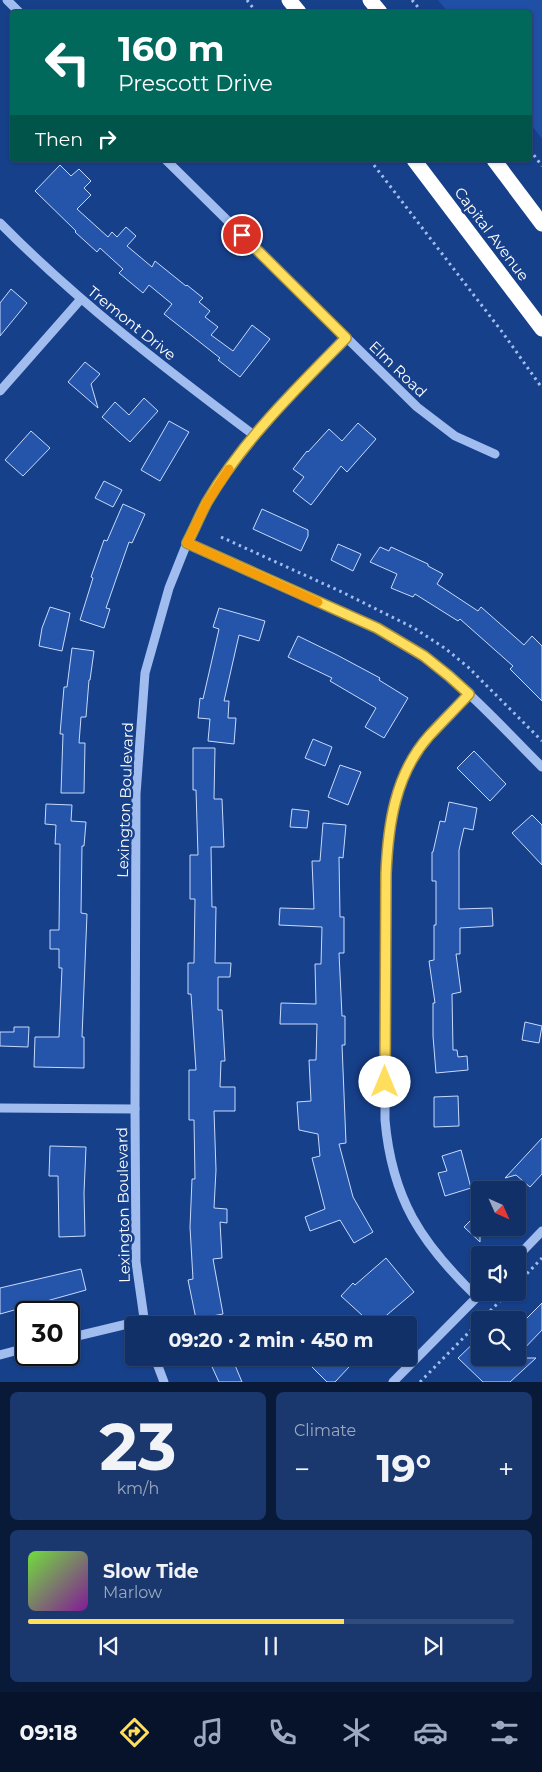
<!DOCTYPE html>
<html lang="en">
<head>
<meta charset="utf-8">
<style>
	:root { --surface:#113068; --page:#1a386e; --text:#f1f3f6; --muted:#9ca9c0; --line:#304b7c; --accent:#ffde5e }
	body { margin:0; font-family:Montserrat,sans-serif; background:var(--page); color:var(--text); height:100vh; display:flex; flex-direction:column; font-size:19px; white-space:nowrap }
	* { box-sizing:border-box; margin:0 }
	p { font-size:16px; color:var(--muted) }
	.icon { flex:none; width:28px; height:28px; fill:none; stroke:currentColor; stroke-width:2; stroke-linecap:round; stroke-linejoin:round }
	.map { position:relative; height:1382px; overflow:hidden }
	.sheet { display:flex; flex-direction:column; gap:10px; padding:10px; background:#091a39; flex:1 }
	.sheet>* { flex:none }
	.banner { position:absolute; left:10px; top:10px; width:522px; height:152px; border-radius:5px; box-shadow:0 1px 4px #0004,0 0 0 1px var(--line); background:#00695c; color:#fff; overflow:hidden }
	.needle { width:32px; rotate:135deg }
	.fabs { position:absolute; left:471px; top:1181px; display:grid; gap:10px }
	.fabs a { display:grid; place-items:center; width:55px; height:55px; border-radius:5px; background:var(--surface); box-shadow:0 1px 4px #0004,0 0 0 1px var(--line); font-size:25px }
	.speed { position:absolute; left:15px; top:1301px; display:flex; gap:10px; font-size:25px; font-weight:700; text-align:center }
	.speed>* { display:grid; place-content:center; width:65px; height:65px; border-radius:50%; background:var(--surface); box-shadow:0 1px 4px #0004,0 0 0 1px var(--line); line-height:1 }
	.speed .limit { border:2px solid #111; border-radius:8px; background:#fff; color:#111 }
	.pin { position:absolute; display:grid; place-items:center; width:42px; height:42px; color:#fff; margin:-21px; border:2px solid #fff; border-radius:50%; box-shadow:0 1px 5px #0007 }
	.me { position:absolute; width:55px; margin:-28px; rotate:0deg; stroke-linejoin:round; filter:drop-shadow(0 0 4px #0008) }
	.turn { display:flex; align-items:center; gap:18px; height:105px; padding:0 25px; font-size:22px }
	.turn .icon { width:65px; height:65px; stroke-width:2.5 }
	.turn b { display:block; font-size:35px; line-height:42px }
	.then { display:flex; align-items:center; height:48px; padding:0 25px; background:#0003; gap:10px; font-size:19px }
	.big { font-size:38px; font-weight:700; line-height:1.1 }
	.sheet .card { flex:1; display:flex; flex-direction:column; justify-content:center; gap:8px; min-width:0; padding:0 18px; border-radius:8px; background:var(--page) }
	.sheet .dial { align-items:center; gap:0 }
	.dial b { font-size:65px; line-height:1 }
	.song { display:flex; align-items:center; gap:15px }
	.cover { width:60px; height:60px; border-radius:8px; background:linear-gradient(135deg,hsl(100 70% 55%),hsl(290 70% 35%)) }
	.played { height:5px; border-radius:2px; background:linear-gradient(90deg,var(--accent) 65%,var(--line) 65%) }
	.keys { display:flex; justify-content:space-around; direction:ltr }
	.heat { display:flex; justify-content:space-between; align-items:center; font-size:28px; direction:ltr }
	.sheet .tiles { flex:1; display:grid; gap:10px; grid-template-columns:1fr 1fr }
	.card:last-child { grid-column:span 2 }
	.trip { position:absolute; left:125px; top:1316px; width:292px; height:50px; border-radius:5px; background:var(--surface); box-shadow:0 1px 4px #0004,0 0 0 1px var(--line); font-weight:700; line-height:50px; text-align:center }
	.dock { display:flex; height:80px; justify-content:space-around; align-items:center; background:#07132a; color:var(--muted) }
	.dock .icon { width:35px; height:35px }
	.dock .active { color:var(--accent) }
	.dock b { font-size:22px; color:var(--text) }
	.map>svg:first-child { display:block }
	.green { fill:#1f50a5 }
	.building { fill:#2555aa; stroke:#c7dafb }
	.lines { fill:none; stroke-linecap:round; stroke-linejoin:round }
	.path { stroke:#a1bdef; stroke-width:3; stroke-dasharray:2.5 4; stroke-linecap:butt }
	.minor { stroke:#a1bdef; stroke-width:9 }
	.highway { stroke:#fff; stroke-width:15 }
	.route-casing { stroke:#a6903d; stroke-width:12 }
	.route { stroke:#ffde5e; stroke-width:9 }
	.slow { stroke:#f59e0b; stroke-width:9 }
	.labels { text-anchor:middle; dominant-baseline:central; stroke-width:5; stroke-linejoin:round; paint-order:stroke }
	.street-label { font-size:15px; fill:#fff; stroke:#17408b }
</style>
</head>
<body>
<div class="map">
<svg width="542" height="1382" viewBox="0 0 542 1382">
	<rect width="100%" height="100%" fill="#17408b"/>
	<path class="green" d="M438 0H542V139L530 123V12H448Z"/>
	<g class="building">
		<path d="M60 165 71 176 79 169 91 181 84 188 91 195 77 209 108 237 112 232 117 237 126 227 136 236 127 246 152 267 155 261 186 286 187 285 203 298 199 302 210 311 205 317 218 327 211 335 233 351 252 325 270 339 240 377 218 360 220 358 164 314 172 304 149 285 143 293 119 273 123 269 100 248 97 252 75 232 76 231 35 191Z"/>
		<path d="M11 289 27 303 0 336V303Z"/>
		<path d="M85 362 100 374 91 384 98 408 68 382Z"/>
		<path d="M144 398 158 411 130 442 102 417 115 402 129 415Z"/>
		<path d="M169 421 189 432 160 481 141 470Z"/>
		<path d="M358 423 376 439 347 472 341 466 311 505 293 491 304 477 293 469 307 451 308 452 329 429 342 441Z"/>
		<path d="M31 431 50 448 23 476 5 460Z"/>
		<path d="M104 481 122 490 113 507 95 498Z"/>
		<path d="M123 504 145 514 132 543 129 542 106 608 110 609 104 628 80 620 93 578 91 577 104 540 107 541Z"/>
		<path d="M262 509 308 530V536L301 551 253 529Z"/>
		<path d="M338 544 361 554 353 571 331 560Z"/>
		<path d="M380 547 389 551 391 547 428 564V566L443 574 437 584 478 611 481 607 524 645 532 636 542 646V701L510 669 513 666 460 619 458 621 415 594 413 597 391 588 397 574 370 562Z"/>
		<path d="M50 607 70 613 62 651 39 646 42 628Z"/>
		<path d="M219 608 265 621 259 641 239 635 224 701H229L228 718H236L234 744 208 741 210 719 198 718 200 698 203 699 219 629 213 627Z"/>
		<path d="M298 636 337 655 380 678 379 680 408 698 384 738 365 727 376 708 330 681 332 678 288 657Z"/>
		<path d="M72 648 94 651 90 680H89L86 717H81L79 743H85L84 793H61L63 734H60L64 687H67Z"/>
		<path d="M313 739 332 747 325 766 305 758Z"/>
		<path d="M193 748H215L214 799H222L224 847H211L212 907H216L215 963H231L230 977H218V1010H222L225 1061H221L220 1087H235V1111H214L216 1170 214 1208 227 1209V1223L220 1222 222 1258 213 1259 223 1314 196 1319 188 1280 193 1279 190 1227 192 1179H195L194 1120H189V1070H196L191 994H188V963H194L195 899H190V855H198L196 790H193Z"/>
		<path d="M474 751 506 784 490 801 457 768Z"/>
		<path d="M340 765 361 772 348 805 328 797Z"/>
		<path d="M449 802 477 808 473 830 464 828 459 850V909L492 908 493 926 460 928V954H456L461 992 452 994 453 1050H457L458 1057 467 1056 468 1070 436 1073 433 1036V1003H435L429 961 434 960V925H436V881H432V852H433L440 821 445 822Z"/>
		<path d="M46 804 72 805 71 821 86 822 84 846H82L81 913 87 914 82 1037H84V1068L34 1067 35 1037H59L62 968H59V949H50V930H59L60 844H55L56 825 45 824Z"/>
		<path d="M292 809 309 811 307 828 290 827Z"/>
		<path d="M532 815 542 825V865L512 833Z"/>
		<path d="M323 823 346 825 343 858 339 857 340 917H344V953H339L342 1016H345V1045H342L346 1143 339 1144 353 1197 373 1232 354 1243 340 1220 310 1231 305 1217 325 1209 312 1158 320 1156 318 1134 299 1130 297 1102 311 1101 309 1060H316L317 1024H280L281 1003 316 1004 315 964H321L322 927 279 925 280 908 314 909 312 861H320Z"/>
		<path d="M525 1022 542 1026 539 1043 522 1040Z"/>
		<path d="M14 1027H29L28 1047 0 1046V1032H14Z"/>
		<path d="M458 1096 459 1126 434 1127V1097Z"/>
		<path d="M542 1138V1174L530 1187 516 1175 505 1178Z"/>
		<path d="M50 1146 86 1147 84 1193 85 1236 59 1237 58 1176H49Z"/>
		<path d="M461 1150 471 1188 445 1196 438 1173 447 1171 442 1156Z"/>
		<path d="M480 1211V1242L464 1227Z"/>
		<path d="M386 1258 414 1292 375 1325H353L363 1316 341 1296 353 1283 355 1285Z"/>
		<path d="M81 1269 86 1290 0 1314V1288Z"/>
		<path d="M542 1303V1330L518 1355V1327Z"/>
		<path d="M480 1337V1358H536L510 1382H483L458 1358Z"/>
		<path d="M208 1358H232L242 1382H219Z"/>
		<path d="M303 1358H340L349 1367 335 1382H327Z"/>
	</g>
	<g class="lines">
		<g class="path">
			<path d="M247 0 256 12"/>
			<path d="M412 0 422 12"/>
			<path d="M530 150 542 166"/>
			<path d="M370 160 503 333 542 388"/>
			<path d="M221 537 344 593 414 628 446 649 468 667 542 741"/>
			<path d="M518 1283 542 1258"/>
			<path d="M481 1320 509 1292"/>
			<path d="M420 1382 480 1321"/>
		</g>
		<g class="minor">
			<path d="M7 0 19 12"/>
			<path d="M166 160 417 407 455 436 495 454"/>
			<path d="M0 223C78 302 166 369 255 436"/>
			<path d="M0 391 81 299"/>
			<path d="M187 543 377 628C402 642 426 657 448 675 481 703 511 736 542 767"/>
			<path d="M469 694C456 708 442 722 429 736 395 775 388 825 386 874L385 1120C392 1199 421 1243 477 1297"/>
			<path d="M0 1108 135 1109"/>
			<path d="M518 1256 542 1231"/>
			<path d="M145 1325 136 1262 135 1109 136 794 145 673 169 588 187 543 207 502 227 472 255 436 294 391 347 338"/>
			<path d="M69 1338 144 1320"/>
			<path d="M0 1355 26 1348"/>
			<path d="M155 1358 164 1382"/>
			<path d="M393 1382 481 1293"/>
		</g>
		<g class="highway">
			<path d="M289 0 299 12"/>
			<path d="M370 0 380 12"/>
			<path d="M414 160 542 329"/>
			<path d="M494 160 542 224"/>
		</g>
	</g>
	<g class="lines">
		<defs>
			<path id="route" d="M242 235 346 338C297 388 243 440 207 502 200 515 194 530 187 543L377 628 424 656 449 676 469 694C456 708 442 722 429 736 395 774 388 825 386 874L385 1082"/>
		</defs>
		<use href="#route" class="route-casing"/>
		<use href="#route" class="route"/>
		<path class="slow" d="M229 469 207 502 187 543 318 602"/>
	</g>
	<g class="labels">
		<g class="street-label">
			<text transform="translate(492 234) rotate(53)">Capital Avenue</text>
			<text transform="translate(132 323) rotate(39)">Tremont Drive</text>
			<text transform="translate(398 369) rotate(44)">Elm Road</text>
			<text transform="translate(125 800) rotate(-88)">Lexington Boulevard</text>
			<text transform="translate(123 1205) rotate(-91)">Lexington Boulevard</text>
		</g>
	</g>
</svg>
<div class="fabs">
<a><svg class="needle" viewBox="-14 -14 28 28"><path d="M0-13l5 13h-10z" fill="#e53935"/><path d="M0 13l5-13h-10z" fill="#9ca9c0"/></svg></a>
<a><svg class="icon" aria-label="sound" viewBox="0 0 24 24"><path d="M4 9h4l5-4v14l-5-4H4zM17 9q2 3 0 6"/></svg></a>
<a><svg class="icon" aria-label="search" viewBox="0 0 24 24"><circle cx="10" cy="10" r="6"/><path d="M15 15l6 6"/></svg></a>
</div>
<div class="speed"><div class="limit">30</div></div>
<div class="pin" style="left:242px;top:235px;background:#d93025"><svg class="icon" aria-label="arrive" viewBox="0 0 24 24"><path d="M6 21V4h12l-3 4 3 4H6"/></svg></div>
<svg class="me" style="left:385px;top:1082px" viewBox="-20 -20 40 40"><circle r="19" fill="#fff"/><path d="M0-13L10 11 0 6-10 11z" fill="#ffde5e"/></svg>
<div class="trip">09:20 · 2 min · 450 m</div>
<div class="banner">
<div class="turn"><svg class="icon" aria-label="left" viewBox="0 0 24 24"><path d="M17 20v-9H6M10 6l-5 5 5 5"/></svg><div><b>160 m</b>Prescott Drive</div></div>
<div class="then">Then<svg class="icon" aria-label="right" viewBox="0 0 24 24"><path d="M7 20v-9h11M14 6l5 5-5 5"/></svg></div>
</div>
</div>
<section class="sheet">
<div class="tiles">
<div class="card dial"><b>23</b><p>km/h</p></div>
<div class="card"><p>Climate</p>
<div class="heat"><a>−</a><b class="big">19°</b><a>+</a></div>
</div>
<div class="card">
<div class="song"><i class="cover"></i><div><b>Slow Tide</b><p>Marlow</p></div></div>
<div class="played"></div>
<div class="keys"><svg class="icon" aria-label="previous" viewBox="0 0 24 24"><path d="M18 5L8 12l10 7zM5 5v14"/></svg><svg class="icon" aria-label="pause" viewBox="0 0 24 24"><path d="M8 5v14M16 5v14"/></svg><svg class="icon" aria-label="next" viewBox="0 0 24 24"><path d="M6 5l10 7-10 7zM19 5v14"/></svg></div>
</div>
</div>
</section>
<nav class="dock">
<b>09:18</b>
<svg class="icon active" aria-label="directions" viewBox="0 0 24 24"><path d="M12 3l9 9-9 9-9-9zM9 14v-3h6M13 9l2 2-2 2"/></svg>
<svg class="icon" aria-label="music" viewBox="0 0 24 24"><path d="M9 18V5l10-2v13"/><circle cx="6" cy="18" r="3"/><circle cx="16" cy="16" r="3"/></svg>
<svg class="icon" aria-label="phone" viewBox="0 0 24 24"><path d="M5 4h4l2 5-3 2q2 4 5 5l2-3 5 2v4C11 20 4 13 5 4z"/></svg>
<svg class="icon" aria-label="climate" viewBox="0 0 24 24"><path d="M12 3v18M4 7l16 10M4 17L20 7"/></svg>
<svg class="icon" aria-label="car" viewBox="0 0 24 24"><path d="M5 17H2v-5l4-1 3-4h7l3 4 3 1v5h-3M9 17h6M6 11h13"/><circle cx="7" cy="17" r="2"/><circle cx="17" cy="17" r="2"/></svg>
<svg class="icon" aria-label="filters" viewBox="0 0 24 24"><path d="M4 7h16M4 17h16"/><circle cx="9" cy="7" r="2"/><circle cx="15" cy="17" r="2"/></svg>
</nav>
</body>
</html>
